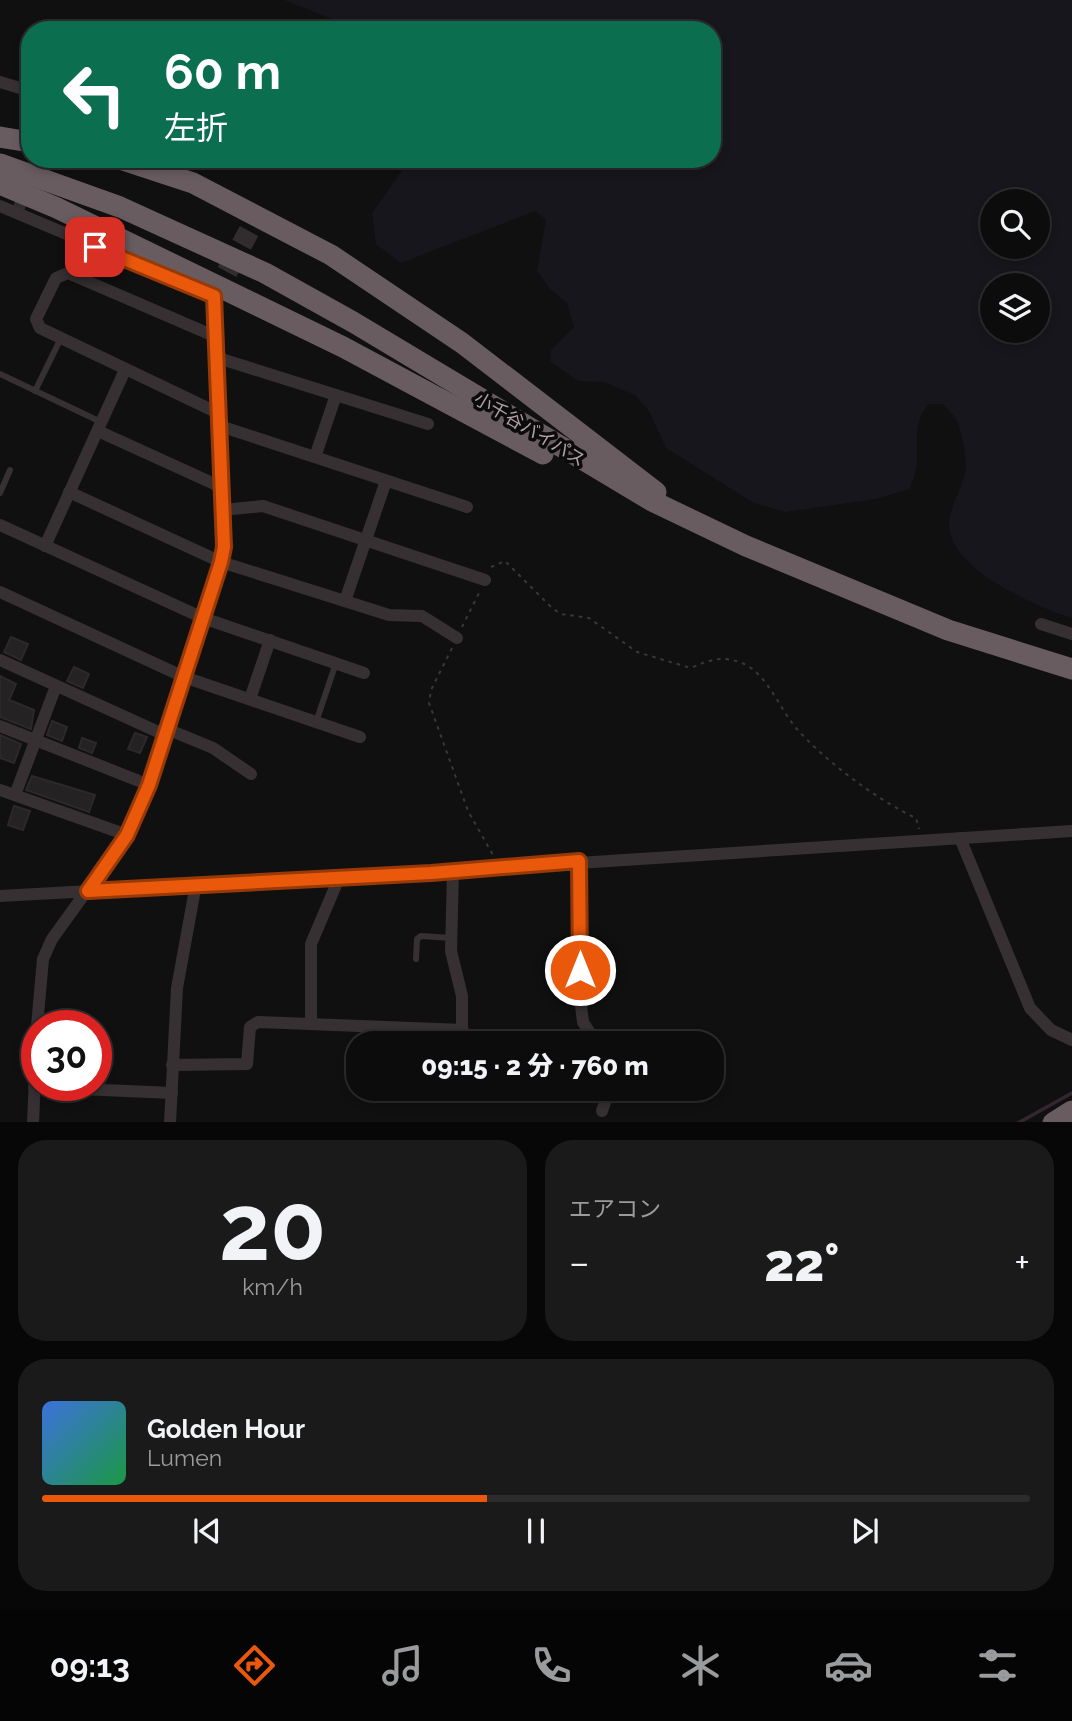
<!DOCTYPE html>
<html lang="ja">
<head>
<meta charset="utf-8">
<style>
	:root { --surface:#0d0c0c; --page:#1b1a1a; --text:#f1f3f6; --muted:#9a9b9d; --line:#2d2c2d; --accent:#ea580c }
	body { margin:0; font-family:Raleway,"Noto Sans JP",sans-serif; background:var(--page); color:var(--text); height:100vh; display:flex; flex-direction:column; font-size:26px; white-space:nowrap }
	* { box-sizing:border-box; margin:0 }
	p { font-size:23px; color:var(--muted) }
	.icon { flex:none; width:38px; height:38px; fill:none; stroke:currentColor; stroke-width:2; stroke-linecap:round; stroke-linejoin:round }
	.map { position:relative; height:1122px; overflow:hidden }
	.drawer { display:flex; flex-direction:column; gap:18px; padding:18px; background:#070707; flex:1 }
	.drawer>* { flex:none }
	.banner { position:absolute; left:21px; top:21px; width:700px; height:147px; border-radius:28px; box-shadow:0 4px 10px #0003,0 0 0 2px var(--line); background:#0b6e4f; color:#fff; overflow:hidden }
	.tools { position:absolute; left:980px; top:189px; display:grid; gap:14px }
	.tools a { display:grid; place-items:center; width:70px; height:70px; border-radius:50%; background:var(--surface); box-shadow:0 4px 10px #0003,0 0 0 2px var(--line); font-size:35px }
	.speed { position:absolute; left:21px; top:1010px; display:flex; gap:14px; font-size:35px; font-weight:700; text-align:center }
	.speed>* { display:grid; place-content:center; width:91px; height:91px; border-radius:50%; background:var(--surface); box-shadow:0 4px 10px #0003,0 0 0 2px var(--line); line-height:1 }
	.speed .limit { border:10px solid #d22; background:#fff; color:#111 }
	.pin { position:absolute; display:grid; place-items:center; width:60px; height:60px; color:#fff; margin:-30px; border-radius:14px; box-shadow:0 4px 10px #0006 }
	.me { position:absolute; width:77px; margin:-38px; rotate:0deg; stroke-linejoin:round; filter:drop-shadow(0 0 5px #0008) }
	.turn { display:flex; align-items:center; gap:24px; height:147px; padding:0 28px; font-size:32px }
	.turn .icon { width:91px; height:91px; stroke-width:2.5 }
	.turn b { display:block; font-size:49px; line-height:60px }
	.big { font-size:52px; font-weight:800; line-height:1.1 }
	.drawer .tile { flex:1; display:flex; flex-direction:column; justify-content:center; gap:10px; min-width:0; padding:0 24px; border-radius:28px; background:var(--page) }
	.drawer .dial { align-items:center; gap:0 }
	.dial b { font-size:91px; line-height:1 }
	.song { display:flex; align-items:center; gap:21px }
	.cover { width:84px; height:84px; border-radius:10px; background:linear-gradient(135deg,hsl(220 70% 55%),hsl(140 70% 35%)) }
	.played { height:7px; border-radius:4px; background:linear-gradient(90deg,var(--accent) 45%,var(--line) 45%) }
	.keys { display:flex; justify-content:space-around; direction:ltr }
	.heat { display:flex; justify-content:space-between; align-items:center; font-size:38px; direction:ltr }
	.drawer .tiles { flex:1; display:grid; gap:18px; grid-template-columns:1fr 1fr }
	.tile:last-child { grid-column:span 2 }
	.trip { position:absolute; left:346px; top:1031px; width:378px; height:70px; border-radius:28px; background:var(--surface); box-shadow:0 4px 10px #0003,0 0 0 2px var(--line); font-weight:800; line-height:70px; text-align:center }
	.menu { display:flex; height:112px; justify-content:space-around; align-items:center; background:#050505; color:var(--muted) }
	.menu .icon { width:49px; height:49px }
	.menu .active { color:var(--accent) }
	.menu b { font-size:32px; color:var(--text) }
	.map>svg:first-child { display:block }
	.green { fill:#16161c; fill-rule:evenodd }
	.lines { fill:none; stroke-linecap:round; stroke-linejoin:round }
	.stream { stroke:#352530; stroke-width:3.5 }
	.building { fill:#252223; stroke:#2d292a; stroke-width:2 }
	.street-tunnel { stroke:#312d2e; stroke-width:12; stroke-dasharray:12 6; stroke-linecap:butt }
	.highway-tunnel { stroke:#312d2e; stroke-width:21; stroke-dasharray:21 10; stroke-linecap:butt }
	.path { stroke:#3d3639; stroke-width:2; stroke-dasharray:3.5 5; stroke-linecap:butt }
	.lane { stroke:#363032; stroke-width:6 }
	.street { stroke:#363032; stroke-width:12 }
	.highway { stroke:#685c61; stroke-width:21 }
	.route-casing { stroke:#983908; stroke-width:18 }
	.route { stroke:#ea580c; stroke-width:12 }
	.labels { text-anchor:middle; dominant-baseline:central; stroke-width:7; stroke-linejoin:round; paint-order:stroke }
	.street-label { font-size:18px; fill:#b3a0a8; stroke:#0c0b0b }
</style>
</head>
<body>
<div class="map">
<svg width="1072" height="1123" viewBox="0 0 1072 1123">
	<rect width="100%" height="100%" fill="#111010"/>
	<path class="green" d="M284 0H1072V618C1037 607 949 569 949 525 949 508 961 490 965 473 968 462 962 432 957 421 954 415 947 409 943 404H928C906 434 927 456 909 489L876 499 785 512 752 502 666 448 649 411 635 395 604 382 578 381 550 361 551 350 574 327 567 303 550 289 537 271 546 220 535 211 401 263 376 244 372 213 410 159H712V30H348L342 23ZM992 201H1038V247H992ZM992 285H1038V331H992Z"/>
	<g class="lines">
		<path class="stream" d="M1018 1123 1072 1093"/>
	</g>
	<g class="building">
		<path d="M11 637 28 644 21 660 4 652Z"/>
		<path d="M74 667 89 674 83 688 67 681Z"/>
		<path d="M0 676 16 684 9 700 34 710 31 729 0 717Z"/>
		<path d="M52 721 67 727 62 741 47 735Z"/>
		<path d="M135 733 147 737 140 753 128 749Z"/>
		<path d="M0 735 21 744 14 763 0 758Z"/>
		<path d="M82 738 96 743 92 753 79 748Z"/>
		<path d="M32 776 95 795 89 812 26 790Z"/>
		<path d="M14 806 30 811 23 830 8 825Z"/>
	</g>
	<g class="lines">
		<path class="street-tunnel" d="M17 213 37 159"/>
		<path class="highway-tunnel" d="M227 272 249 231"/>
		<g class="path">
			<path d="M491 567 505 561 552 608 561 614 589 618 637 652 691 668C709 660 722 655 742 663 767 673 779 708 796 728 825 761 877 800 916 818L919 829"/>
			<path d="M462 627 480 591"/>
			<path d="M452 648 431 690 429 703 468 811 493 855"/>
		</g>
		<g class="lane">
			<path d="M0 374 101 422"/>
			<path d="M35 391 61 338"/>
			<path d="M0 493 10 470"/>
			<path d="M316 722 336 663"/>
			<path d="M416 959 417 939 421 936 451 938"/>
		</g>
		<g class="street">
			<path d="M0 82 30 91"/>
			<path d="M0 206 214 296"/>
			<path d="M214 336 68 273 56 278 36 319 40 328 216 412"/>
			<path d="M215 357 428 424"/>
			<path d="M217 425 467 507"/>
			<path d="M98 431 221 487"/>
			<path d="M315 457 336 395"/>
			<path d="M69 492 221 562 389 615 422 616 457 638"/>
			<path d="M222 510 263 506 485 580"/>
			<path d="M0 525 203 618 364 673"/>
			<path d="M45 546 125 370"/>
			<path d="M0 592 184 677 360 737"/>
			<path d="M345 601 386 481"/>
			<path d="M1041 624 1072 634"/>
			<path d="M0 660 165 735"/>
			<path d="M250 699 270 640"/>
			<path d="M0 726 149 785"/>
			<path d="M167 729 213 748 251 774"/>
			<path d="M0 790 127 835"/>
			<path d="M15 795 56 686"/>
			<path d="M960 838 1030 1008 1051 1030 1072 1040"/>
			<path d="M579 861 580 997 583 1022 596 1043"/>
			<path d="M453 871 451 951 462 996V1043"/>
			<path d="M0 896 453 871 1072 831"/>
			<path d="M311 1023V944L339 878"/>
			<path d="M37 1026 43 959 52 939 127 835 149 785 221 562 224 547 214 296 219 287"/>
			<path d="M172 1065 247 1064 250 1027 258 1022 463 1030"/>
			<path d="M34 1087 172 1093"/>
			<path d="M602 1111 610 1088"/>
			<path d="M33 1123 37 1031"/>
			<path d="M170 1123 177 988 196 884"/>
		</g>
		<g class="highway">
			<path d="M0 137 30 142"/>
			<path d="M120 159 193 183 331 255 462 343 656 492"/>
			<path d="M0 164 120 207 265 273 353 322 652 501 746 546 948 630 1072 669"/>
			<path d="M0 184 57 208 343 347 543 454"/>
			<path d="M1053 1123 1072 1111"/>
		</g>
	</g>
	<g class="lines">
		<defs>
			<path id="route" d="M95 247 214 296 224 547 221 562 149 785 127 835 88 891 431 873 579 861 580 970"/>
		</defs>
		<use href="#route" class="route-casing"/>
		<use href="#route" class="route"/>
	</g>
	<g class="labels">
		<g class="street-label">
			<text transform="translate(530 429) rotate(31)">小千谷バイパス</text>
		</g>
	</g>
</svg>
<div class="tools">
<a><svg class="icon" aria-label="search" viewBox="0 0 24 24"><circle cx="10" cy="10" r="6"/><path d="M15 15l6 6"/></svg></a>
<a><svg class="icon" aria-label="layers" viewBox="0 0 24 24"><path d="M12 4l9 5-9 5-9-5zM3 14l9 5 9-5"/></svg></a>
</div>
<div class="speed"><div class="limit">30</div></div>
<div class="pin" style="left:95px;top:247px;background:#d93025"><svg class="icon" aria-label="arrive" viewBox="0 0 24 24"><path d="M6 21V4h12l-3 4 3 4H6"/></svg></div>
<svg class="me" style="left:580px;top:970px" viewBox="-20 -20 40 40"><circle r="17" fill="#ea580c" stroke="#fff" stroke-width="3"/><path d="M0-11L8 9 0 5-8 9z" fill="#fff"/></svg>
<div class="trip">09:15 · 2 分 · 760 m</div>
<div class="banner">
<div class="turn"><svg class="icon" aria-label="left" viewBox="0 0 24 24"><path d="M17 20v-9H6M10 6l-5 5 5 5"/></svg><div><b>60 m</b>左折</div></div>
</div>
</div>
<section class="drawer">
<div class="tiles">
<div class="tile dial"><b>20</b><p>km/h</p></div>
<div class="tile"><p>エアコン</p>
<div class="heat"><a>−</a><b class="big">22°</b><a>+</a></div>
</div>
<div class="tile">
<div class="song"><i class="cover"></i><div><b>Golden Hour</b><p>Lumen</p></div></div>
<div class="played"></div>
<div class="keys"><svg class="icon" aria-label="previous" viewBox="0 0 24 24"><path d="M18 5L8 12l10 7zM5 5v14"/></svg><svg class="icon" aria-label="pause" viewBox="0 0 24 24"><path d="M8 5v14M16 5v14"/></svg><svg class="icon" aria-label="next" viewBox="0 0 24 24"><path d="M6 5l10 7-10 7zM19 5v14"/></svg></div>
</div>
</div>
</section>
<nav class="menu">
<b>09:13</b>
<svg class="icon active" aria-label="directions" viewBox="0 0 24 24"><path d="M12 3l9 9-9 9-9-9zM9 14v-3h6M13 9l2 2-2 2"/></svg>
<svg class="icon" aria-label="music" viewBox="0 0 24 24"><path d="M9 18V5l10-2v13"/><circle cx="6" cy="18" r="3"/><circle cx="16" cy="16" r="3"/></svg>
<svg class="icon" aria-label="phone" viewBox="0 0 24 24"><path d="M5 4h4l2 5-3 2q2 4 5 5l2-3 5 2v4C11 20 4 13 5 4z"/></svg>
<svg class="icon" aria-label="climate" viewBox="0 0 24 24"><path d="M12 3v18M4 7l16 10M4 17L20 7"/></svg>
<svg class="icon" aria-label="car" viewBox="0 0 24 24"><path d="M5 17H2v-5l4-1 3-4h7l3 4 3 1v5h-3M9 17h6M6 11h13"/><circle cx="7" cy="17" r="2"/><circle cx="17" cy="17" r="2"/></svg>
<svg class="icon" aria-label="filters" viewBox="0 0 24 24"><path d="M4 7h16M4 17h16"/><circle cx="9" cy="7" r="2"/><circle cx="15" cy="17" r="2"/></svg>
</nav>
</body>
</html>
